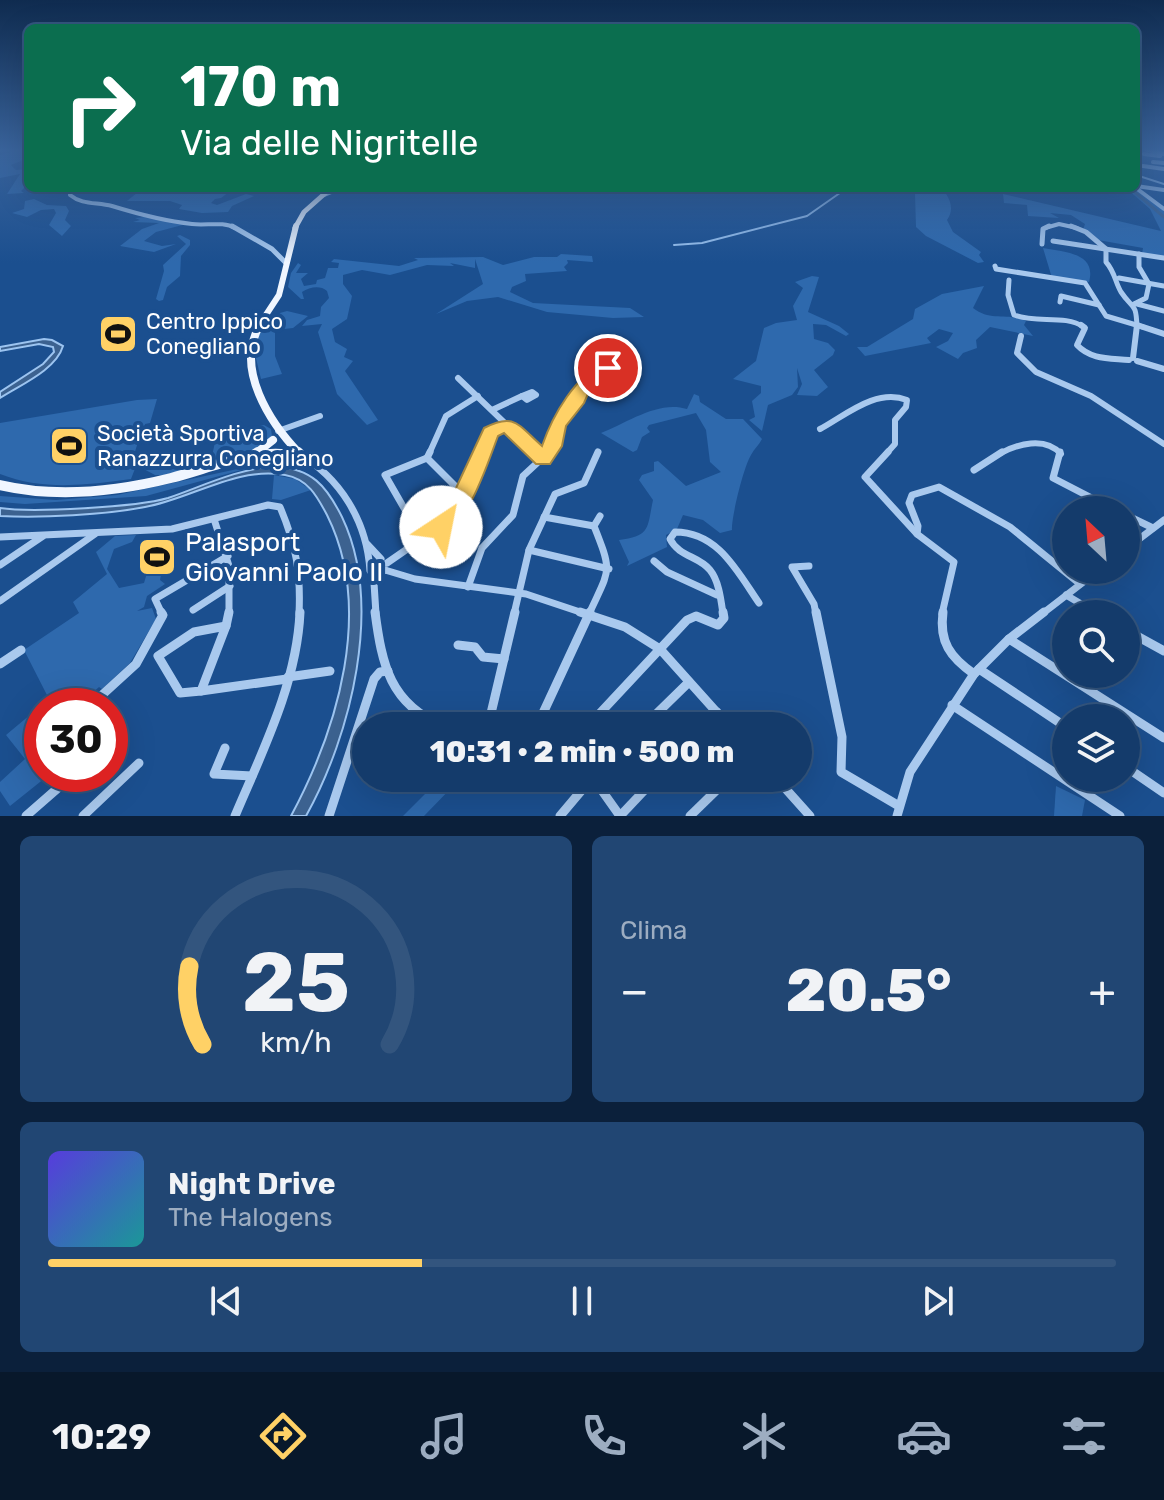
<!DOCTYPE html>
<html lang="it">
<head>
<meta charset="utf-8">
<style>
	:root { --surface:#143b6b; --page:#214673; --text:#f1f3f6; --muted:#9dadc1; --line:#33557e; --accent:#ffd166 }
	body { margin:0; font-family:Rubik,sans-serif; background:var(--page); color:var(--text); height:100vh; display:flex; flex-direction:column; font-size:30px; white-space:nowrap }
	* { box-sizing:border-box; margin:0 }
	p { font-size:26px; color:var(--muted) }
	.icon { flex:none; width:44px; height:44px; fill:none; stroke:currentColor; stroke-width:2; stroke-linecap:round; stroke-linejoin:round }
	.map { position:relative; height:816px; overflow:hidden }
	.drawer { display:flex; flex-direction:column; gap:20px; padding:20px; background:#0b203b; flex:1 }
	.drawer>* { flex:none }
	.hud { position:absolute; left:24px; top:24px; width:1116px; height:168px; border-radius:12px; box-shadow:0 8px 32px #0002,0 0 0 2px var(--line); background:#0b6e4f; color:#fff; overflow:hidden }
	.needle { width:52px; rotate:334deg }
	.tools { position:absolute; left:1052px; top:496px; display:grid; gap:16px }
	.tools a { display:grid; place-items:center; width:88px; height:88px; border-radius:50%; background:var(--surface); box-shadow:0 8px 32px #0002,0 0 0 2px var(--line); font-size:40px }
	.speed { position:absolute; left:24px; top:688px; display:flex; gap:16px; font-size:40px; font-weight:700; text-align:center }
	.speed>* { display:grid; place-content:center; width:104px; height:104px; border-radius:50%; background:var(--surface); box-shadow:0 8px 32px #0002,0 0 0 2px var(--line); line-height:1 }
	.speed .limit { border:12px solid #d22; background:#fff; color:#111 }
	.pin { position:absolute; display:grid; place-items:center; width:68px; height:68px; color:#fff; margin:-34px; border:4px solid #fff; border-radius:50%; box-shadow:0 2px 8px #0007 }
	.me { position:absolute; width:88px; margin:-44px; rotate:34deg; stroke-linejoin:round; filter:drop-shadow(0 0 6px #0008) }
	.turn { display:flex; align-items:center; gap:28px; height:168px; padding:0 24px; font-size:36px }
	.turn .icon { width:104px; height:104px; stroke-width:2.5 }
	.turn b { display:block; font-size:56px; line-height:68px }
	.big { font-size:60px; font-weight:800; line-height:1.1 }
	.drawer .tile { flex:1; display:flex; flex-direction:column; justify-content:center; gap:12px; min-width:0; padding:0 28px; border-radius:12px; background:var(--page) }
	.drawer .dial { align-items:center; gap:0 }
	.dial svg { height:208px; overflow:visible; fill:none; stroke:var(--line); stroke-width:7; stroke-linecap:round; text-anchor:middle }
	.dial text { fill:var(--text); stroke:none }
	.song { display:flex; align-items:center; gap:24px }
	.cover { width:96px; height:96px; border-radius:12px; background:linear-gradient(135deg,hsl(250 70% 55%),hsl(180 70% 35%)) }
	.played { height:8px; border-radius:4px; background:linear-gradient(90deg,var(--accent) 35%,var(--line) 35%) }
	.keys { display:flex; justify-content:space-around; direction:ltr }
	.heat { display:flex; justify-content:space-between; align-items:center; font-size:44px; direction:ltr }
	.drawer .tiles { flex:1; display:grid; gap:20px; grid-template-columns:1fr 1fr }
	.tile:last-child { grid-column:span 2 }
	.trip { position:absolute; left:352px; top:712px; width:460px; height:80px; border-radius:40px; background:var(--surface); box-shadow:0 8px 32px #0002,0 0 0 2px var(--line); font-weight:800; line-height:80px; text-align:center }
	.menu { display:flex; height:128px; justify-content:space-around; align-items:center; background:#08182b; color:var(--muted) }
	.menu .icon { width:56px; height:56px }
	.menu .current { color:var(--accent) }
	.menu b { font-size:36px; color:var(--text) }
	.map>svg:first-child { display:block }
	.green { fill:#2e69ad }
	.water { fill:#3c6290; stroke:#9cc4f0; stroke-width:2 }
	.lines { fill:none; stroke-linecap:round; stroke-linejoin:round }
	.stream { stroke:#9cc4f0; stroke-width:2 }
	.canal { stroke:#3c6290; stroke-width:3 }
	.minor-far4 { stroke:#a9c9ee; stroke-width:4 }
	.minor-far3 { stroke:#a9c9ee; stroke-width:5 }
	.minor-far2 { stroke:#a9c9ee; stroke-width:6 }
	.minor-far1 { stroke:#a9c9ee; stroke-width:7 }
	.minor { stroke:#a9c9ee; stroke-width:9 }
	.major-far3 { stroke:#f0f6ff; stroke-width:5 }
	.major-far2 { stroke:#f0f6ff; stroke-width:6 }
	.major-far1 { stroke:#f0f6ff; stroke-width:8 }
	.major { stroke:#f0f6ff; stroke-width:10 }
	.route { fill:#ffd166; stroke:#a68842; stroke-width:2 }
	.labels { text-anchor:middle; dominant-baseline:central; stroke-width:8; stroke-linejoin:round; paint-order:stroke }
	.poi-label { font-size:22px; fill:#fff; stroke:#1b4f8f; text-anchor:start }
	.near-poi-label { font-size:26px; fill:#fff; stroke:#1b4f8f; text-anchor:start }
</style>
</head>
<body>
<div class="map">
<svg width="1164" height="816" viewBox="0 0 1164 816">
	<rect width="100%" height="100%" fill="#1b4f8f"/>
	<g class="green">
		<path d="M22 149H28V158L11 165 16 170 28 169V184L21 191 24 193 7 194 20 174 0 178V155Z"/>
		<path d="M143 188H229L241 191 229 192 221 198 215 199 211 203 217 205 246 194 254 196 232 206 228 212 202 213 179 209 182 205 170 201H127Z"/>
		<path d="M903 188H941C950 197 955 209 947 220L953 232 981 252 979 255 984 262 978 263 926 236 916 227 915 194 902 190Z"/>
		<path d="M1126 188H1136L1164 209V258L1142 254 1143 248 1098 240 1083 230 1085 224 1071 215 1050 213 1059 218 1028 216 1027 205 1004 203 1003 194 1161 231 1150 209Z"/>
		<path d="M34 199 47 205 66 206 69 211 65 220 71 226 62 236 49 225 56 213 54 209 41 210 27 217 12 213 24 209 25 201Z"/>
		<path d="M145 217 186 224 156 232 144 241 162 246 176 244 154 252 120 246 142 229 159 223 133 222 140 220 135 218Z"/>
		<path d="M180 235 190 240V245L181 256 180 276 167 287 163 300 159 301 156 299 164 271 163 265 186 244 177 236Z"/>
		<path d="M1043 248C1065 252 1097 253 1089 282L1052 278Z"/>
		<path d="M561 254 592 256 593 262 567 260 568 263 564 267 567 271 525 274 526 281 512 287 510 292 533 303 630 308 644 317 613 318 547 312 498 297 467 301 436 314 483 284 475 259V268L450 263 454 266 427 265 390 275 362 270 343 275V284L352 296 347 319 332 329 335 342 347 349 344 357 353 361 345 371 378 420 367 425 337 394 318 332 322 324 302 326 307 320 320 316 321 307 329 298 327 291C320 285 310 287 302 292L304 299H301L288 287 291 273 298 263 301 265 296 273H308L301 279 304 286 316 284 317 280 325 278 328 268H338L339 263 331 262 334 259 399 266 418 260 414 258 483 257 503 265 534 257H557Z"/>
		<path d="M812 276 819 277 808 312 839 326 849 334 846 336 826 325 813 324 814 339 828 343 835 350 833 355 814 370 828 387 817 396 797 395 802 384 797 368 798 387 792 395 768 405 762 431 749 420 755 417 752 401 761 393V386L733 379 756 361 764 328 776 323 797 320 793 306 803 288 795 282Z"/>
		<path d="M984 286 973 308C991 322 1006 312 1026 321L1024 325 1033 336 990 327 976 340 977 348 963 353 958 359 936 347 948 341 953 333 939 329 927 338 931 343 865 356 857 347H867L913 319 915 309 942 294Z"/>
		<path d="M287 311 308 316 293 328 275 330V356L282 374 261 379 254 350 259 329 276 320 280 313Z"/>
		<path d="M694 394 699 396 700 402 726 419H743L762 439C759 445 754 449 751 455 744 466 731 518 732 530L720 533 703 520 683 515 677 529 666 535 667 547 627 566 629 562 619 540C651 536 647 528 653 500L639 480 642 475 654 471V462L658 461 686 486 721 472 710 462 706 430 696 413 649 425 647 428 650 432 642 437 637 450 633 452 601 433C627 423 658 400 687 409Z"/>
		<path d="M157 399 150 423 145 424 144 433 140 436 131 464 136 466 131 479C87 485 43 491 0 474V423L137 400Z"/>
		<path d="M264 425 271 429 272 436 252 454 164 475H155L140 467 176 466 212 456 217 433Z"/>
		<path d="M274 461 146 496 25 504 0 502V496L56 500 117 495Z"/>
		<path d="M274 475 295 479 311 490 281 500 272 499Z"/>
		<path d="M136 535 132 542 114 549 107 569 119 588 144 583 147 573 162 570 160 580 165 584 147 596 144 607 137 611 152 608 156 619 130 663 102 689 99 687 78 706H42V774H50L10 806 0 791V782L25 759 6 735 49 699 24 650 79 613 73 602 107 574 96 552 115 536Z"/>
		<path d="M441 778H479L466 792 458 781 424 816H403Z"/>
		<path d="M1056 786 1085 800 1082 816H1054Z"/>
	</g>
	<g class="water">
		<path d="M44 339 52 340 63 346C56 370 20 385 0 398V392L43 364 54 352 53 347 39 344 0 351V347Z"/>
		<path d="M275 466C312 469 326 485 342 517 384 605 351 735 306 816H291C338 728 374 609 327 515 317 496 308 479 285 475 237 466 191 499 145 507 104 515 42 518 0 516V508C32 513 137 507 168 498 203 486 237 469 275 466Z"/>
	</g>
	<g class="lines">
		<g class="stream">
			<path d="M1136 175 1164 184"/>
			<path d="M674 245 702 243 807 216 847 188"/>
		</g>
		<path class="canal" d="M1130 188 1164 217"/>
		<g class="minor-far4">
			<path d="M1145 149 1164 154"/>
			<path d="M1144 154 1160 156"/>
			<path d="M1153 162 1164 163"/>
			<path d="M1143 166 1164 169"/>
			<path d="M1136 186 1164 190"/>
			<path d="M71 188 70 195C82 205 97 202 112 206 138 214 164 221 192 224 206 226 223 221 235 228"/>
			<path d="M1136 188 1164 209"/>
			<path d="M322 196 341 188"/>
			<path d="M1045 228 1059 224 1077 228"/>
		</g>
		<g class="minor-far3">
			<path d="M232 226 272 249 286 263"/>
			<path d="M1071 226 1086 232 1106 249V262C1115 272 1115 282 1121 292 1133 310 1136 301 1137 327"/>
			<path d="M1053 241 1164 258"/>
			<path d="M1042 244 1043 229 1049 226"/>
			<path d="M995 266 996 269 1085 283 1106 316 1143 327"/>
			<path d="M1119 278 1164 286"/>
			<path d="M1009 280 1008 295 1014 315C1037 324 1064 314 1084 327"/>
			<path d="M1060 302 1061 296 1099 305"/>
			<path d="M1134 304 1146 298 1149 284 1139 267V254"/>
			<path d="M1137 304 1164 311"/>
		</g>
		<g class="minor-far2">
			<path d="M1081 325 1085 328 1077 345C1091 360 1110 358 1129 360"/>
			<path d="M1137 325 1164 334"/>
			<path d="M1021 336 1017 353 1036 372 1091 396 1164 444"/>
			<path d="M1133 358 1137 325"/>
			<path d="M1137 361 1164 369"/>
			<path d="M458 378 537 454"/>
			<path d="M532 392 536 395 527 400 522 396Z"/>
			<path d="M492 410 522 396"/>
			<path d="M820 429C846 415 876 388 907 400L906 407 895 420V444L886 454"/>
			<path d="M278 431 320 416"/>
			<path d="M429 454 446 416 478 396"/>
			<path d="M481 454 490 433 506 424"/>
			<path d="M548 454 557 425 578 399 584 384 608 368"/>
			<path d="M999 454C1017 444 1045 436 1061 454"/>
		</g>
		<g class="minor-far1">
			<path d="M535 452 543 459"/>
			<path d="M888 452 865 477 917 534"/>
			<path d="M1060 452 1053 478 1115 510"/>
			<path d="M297 453C340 477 367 521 370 571L377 574 385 570"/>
			<path d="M427 458 463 494"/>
			<path d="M974 470 1002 452"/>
			<path d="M1126 515 1153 528"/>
			<path d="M544 517 594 526"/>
			<path d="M214 519 229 566V614"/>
			<path d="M0 537 172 529 268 505 280 507C296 545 301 572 299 614"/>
			<path d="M423 541 385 475 427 458 430 452"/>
			<path d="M367 544 381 559"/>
			<path d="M1126 549 1164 520"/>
			<path d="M529 550 609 569"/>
			<path d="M654 561 667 572 717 595"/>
			<path d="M387 563 449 520 459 505 482 452"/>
			<path d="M0 565 43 536"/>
			<path d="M809 566 792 567 814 604 816 614"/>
			<path d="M385 570 415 579 526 594 586 614"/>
			<path d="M468 587 482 548 513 515 523 476 549 452"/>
			<path d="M1066 595 1098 614"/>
			<path d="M0 601 95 534"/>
			<path d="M193 610 230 586"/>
			<path d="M162 614 155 599 228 556"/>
			<path d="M376 614 374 583 377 574"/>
			<path d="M514 614 529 550 555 494 584 483 598 452"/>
			<path d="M589 614C610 568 613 574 594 526L600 516"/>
			<path d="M723 614C721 600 719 581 710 570 699 556 679 557 670 539L675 532C718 532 737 571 759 603"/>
			<path d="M942 614 954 562 917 534 918 526 909 503 912 495 939 487 1010 527 1080 584"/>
			<path d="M1042 614 1099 570"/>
		</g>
		<g class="minor">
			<path d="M375 612C382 665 390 704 443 726"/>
			<path d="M580 612 625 627 660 649 729 726"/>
			<path d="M816 612 842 737 841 772 899 806"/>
			<path d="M943 612C939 642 950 657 974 674"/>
			<path d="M1094 612 1098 614"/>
			<path d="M226 626 201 691 180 693 158 656 194 632Z"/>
			<path d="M226 626 229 612"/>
			<path d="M1126 630 1164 651"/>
			<path d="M1009 639 1164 738"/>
			<path d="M458 645 475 647 483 657 504 659"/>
			<path d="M0 664 21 650"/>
			<path d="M979 669 1066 727"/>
			<path d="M288 677 330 671"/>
			<path d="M201 691 287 679"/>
			<path d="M952 705 1120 816"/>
			<path d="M90 706 136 664 163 615 161 612"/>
			<path d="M488 726 515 612"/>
			<path d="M537 726 590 612"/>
			<path d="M588 726 687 620 696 616 718 625 724 618 723 612"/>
			<path d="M644 726 689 682"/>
			<path d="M704 726 717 712"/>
			<path d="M110 743 114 740"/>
			<path d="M225 748 214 774 252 776"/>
			<path d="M1126 767 1164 793"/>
			<path d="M593 778 620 816"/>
			<path d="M776 778 810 816"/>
			<path d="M26 816 74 774"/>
			<path d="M83 816 139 763"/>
			<path d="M235 816C262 752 297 683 300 612"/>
			<path d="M329 816 374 679 380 672 388 671"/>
			<path d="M560 816 592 778"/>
			<path d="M620 816 656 778"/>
			<path d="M690 816 729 778"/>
			<path d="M897 816 910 772 974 674 1009 639 1044 612"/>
		</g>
		<path class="major-far3" d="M295 228 304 212 331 188"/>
		<path class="major-far2" d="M258 327 279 295 296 226"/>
		<g class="major-far1">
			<path d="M260 325C234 368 270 423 300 454"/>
			<path d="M255 454 273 440"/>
			<path d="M276 454H286"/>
		</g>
		<g class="major">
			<path d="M298 452 300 454"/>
			<path d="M255 454 258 452"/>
			<path d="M0 485C56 498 115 492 171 478 211 468 255 447 297 456"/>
		</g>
	</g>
	<linearGradient id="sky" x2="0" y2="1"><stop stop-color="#0f2b4f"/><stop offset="0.57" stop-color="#39639b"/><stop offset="1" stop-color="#39639b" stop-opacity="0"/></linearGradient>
	<rect width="1164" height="263" fill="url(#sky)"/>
	<path class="route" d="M608 363 617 368 591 387 584 403 566 426 562 446 550 464H536L504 433 498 436C489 459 463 543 433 534L430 527 450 501 484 428C515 412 518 425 542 446 552 417 576 372 608 363Z"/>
	<defs>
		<symbol id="stadium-square" viewBox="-11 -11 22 22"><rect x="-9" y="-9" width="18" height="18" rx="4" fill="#ffd166" stroke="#1b4f8f"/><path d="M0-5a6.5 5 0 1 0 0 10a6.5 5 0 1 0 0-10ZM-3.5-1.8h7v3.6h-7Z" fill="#111"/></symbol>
	</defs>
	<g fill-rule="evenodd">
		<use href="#stadium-square" x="96" y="312" width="44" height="44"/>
		<use href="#stadium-square" x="47" y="424" width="44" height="44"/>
		<use href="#stadium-square" x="135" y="535" width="44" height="44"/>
	</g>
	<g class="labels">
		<g class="poi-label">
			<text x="146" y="321">Centro Ippico<tspan x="146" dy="25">Conegliano</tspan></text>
			<text x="97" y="433">Società Sportiva<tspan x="97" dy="25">Ranazzurra Conegliano</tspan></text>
		</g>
		<g class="near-poi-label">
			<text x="185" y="542">Palasport<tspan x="185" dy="30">Giovanni Paolo II</tspan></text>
		</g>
	</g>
</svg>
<div class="tools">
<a><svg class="needle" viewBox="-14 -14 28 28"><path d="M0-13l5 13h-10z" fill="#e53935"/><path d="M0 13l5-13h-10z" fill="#9dadc1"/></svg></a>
<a><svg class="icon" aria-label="search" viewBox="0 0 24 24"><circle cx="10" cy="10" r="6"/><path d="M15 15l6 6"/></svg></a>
<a><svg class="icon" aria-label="layers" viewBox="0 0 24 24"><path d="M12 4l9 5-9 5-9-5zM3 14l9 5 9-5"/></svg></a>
</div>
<div class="speed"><div class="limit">30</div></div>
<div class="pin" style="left:608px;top:368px;background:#d93025"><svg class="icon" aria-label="arrive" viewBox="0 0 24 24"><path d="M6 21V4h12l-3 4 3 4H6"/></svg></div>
<svg class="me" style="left:441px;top:527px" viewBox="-20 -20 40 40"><circle r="19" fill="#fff"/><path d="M0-13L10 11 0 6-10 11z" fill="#ffd166"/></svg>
<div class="trip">10:31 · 2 min · 500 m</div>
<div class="hud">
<div class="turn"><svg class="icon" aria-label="right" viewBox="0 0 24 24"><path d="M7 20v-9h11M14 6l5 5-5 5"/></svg><div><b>170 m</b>Via delle Nigritelle</div></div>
</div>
</div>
<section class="drawer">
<div class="tiles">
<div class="tile dial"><svg viewBox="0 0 100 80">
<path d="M14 69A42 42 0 1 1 86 69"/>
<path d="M14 69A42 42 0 0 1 9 39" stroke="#ffd166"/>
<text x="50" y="56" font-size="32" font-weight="700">25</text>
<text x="50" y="72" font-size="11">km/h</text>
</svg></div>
<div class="tile"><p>Clima</p>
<div class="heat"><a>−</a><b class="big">20.5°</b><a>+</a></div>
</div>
<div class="tile">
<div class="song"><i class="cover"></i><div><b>Night Drive</b><p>The Halogens</p></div></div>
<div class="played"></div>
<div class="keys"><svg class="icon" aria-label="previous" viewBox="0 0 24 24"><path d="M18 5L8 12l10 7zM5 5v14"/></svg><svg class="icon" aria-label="pause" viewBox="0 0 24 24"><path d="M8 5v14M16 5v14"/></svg><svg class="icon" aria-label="next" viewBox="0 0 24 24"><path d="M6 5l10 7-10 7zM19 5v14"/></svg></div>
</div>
</div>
</section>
<nav class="menu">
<b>10:29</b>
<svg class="icon current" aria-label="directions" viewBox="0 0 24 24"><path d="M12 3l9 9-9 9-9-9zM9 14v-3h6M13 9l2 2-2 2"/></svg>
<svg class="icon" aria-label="music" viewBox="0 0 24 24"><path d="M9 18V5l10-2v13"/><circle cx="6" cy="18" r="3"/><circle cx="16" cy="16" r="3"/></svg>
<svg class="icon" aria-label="phone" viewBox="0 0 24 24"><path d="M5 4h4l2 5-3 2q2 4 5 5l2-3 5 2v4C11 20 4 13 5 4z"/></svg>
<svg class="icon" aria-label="climate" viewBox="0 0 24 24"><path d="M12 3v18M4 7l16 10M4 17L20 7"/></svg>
<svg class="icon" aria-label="car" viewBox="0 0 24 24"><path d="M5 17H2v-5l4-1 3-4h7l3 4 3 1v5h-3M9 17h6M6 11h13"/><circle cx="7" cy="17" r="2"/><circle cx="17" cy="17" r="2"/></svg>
<svg class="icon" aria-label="filters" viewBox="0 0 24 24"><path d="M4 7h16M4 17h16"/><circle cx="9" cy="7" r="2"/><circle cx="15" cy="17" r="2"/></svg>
</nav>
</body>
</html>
